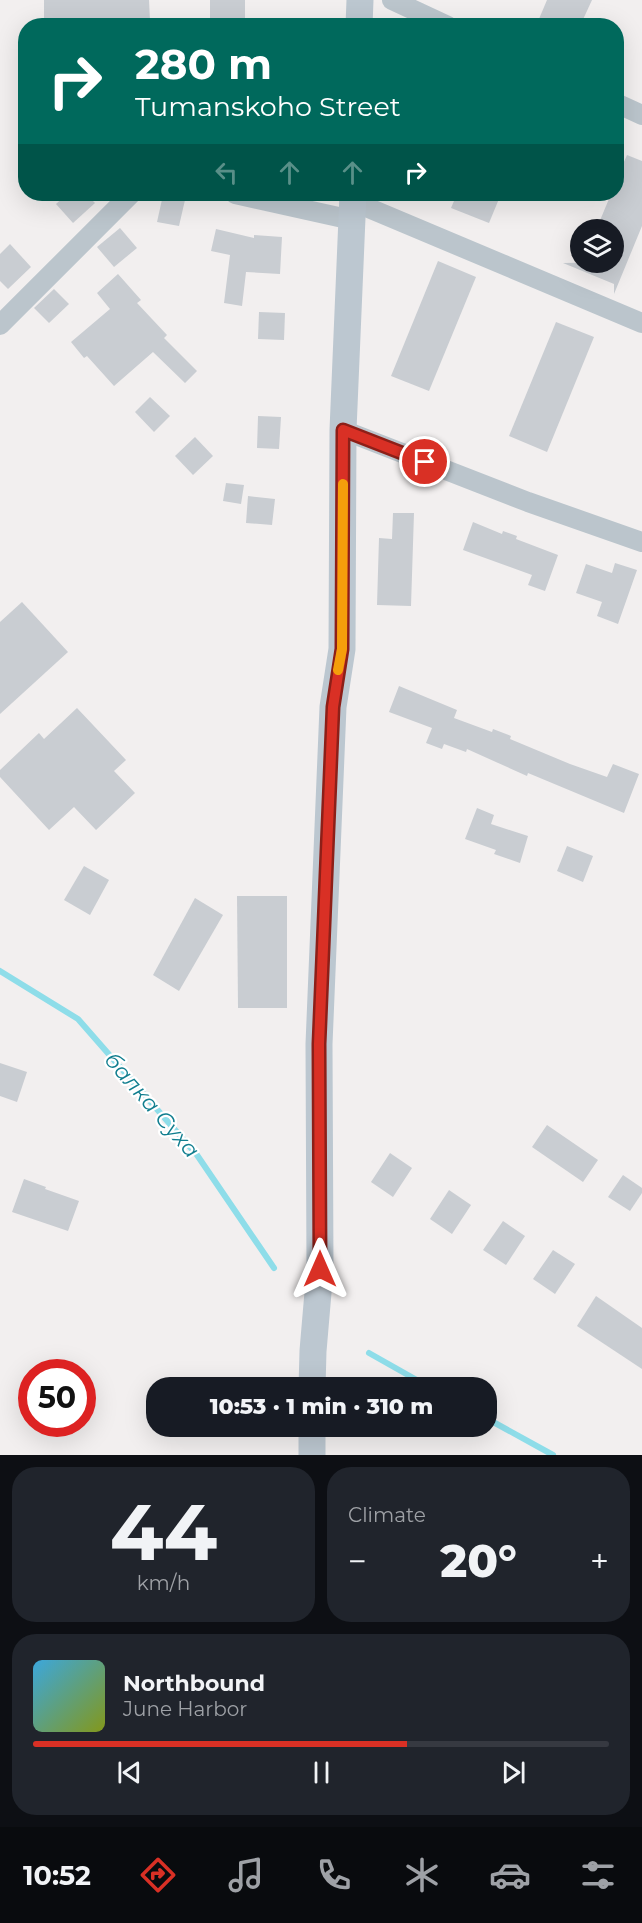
<!DOCTYPE html>
<html lang="en">
<head>
<meta charset="utf-8">
<style>
	:root { --surface:#171b24; --page:#20242c; --text:#f1f3f6; --muted:#9ea1a6; --line:#363941; --accent:#d93025 }
	body { margin:0; font-family:Montserrat,sans-serif; background:var(--page); color:var(--text); height:100vh; display:flex; flex-direction:column; font-size:22px; white-space:nowrap }
	* { box-sizing:border-box; margin:0 }
	p { font-size:20px; color:var(--muted) }
	.icon { flex:none; width:33px; height:33px; fill:none; stroke:currentColor; stroke-width:2; stroke-linecap:round; stroke-linejoin:round }
	.map { position:relative; height:1455px; overflow:hidden }
	.details { display:flex; flex-direction:column; gap:12px; padding:12px; background:#0d0f14; flex:1 }
	.details>* { flex:none }
	.top-card { position:absolute; left:18px; top:18px; width:606px; height:183px; border-radius:24px; box-shadow:0 6px 24px #0002; background:#00695c; color:#fff; overflow:hidden }
	.controls { position:absolute; left:570px; top:219px; display:grid; gap:12px }
	.controls a { display:grid; place-items:center; width:54px; height:54px; border-radius:50%; background:var(--surface); box-shadow:0 6px 24px #0002; font-size:30px }
	.speed { position:absolute; left:18px; top:1359px; display:flex; gap:12px; font-size:30px; font-weight:700; text-align:center }
	.speed>* { display:grid; place-content:center; width:78px; height:78px; border-radius:50%; background:var(--surface); box-shadow:0 6px 24px #0002; line-height:1 }
	.speed .limit { border:9px solid #d22; background:#fff; color:#111 }
	.pin { position:absolute; display:grid; place-items:center; width:51px; height:51px; color:#fff; margin:-26px; border:3px solid #fff; border-radius:50%; box-shadow:0 2px 6px #0007 }
	.me { position:absolute; width:66px; margin:-33px; rotate:0deg; stroke-linejoin:round; filter:drop-shadow(0 0 4px #0008) }
	.turn { display:flex; align-items:center; gap:21px; height:126px; padding:0 18px; font-size:27px }
	.turn .icon { width:78px; height:78px; stroke-width:2.5 }
	.turn b { display:block; font-size:42px; line-height:51px }
	.lanes { display:flex; align-items:center; height:57px; padding:0 18px; background:#0003; justify-content:center; gap:30px; direction:ltr }
	.lanes .off { opacity:.35 }
	.big { font-size:45px; font-weight:800; line-height:1.1 }
	.details .tile { flex:1; display:flex; flex-direction:column; justify-content:center; gap:9px; min-width:0; padding:0 21px; border-radius:24px; background:var(--page) }
	.details .dial { align-items:center; gap:0 }
	.dial b { font-size:78px; line-height:1 }
	.song { display:flex; align-items:center; gap:18px }
	.cover { width:72px; height:72px; border-radius:9px; background:linear-gradient(135deg,hsl(200 70% 55%),hsl(70 70% 35%)) }
	.played { height:6px; border-radius:3px; background:linear-gradient(90deg,var(--accent) 65%,var(--line) 65%) }
	.keys { display:flex; justify-content:space-around; direction:ltr }
	.heat { display:flex; justify-content:space-between; align-items:center; font-size:33px; direction:ltr }
	.details .tiles { flex:1; display:grid; gap:12px; grid-template-columns:1fr 1fr }
	.tile:last-child { grid-column:span 2 }
	.trip { position:absolute; left:146px; top:1377px; width:351px; height:60px; border-radius:24px; background:var(--surface); box-shadow:0 6px 24px #0002; font-weight:800; line-height:60px; text-align:center }
	.tabs { display:flex; height:96px; justify-content:space-around; align-items:center; background:#090b0e; color:var(--muted) }
	.tabs .icon { width:42px; height:42px }
	.tabs .selected { color:var(--accent) }
	.tabs b { font-size:27px; color:var(--text) }
	.map>svg:first-child { display:block }
	.lines { fill:none; stroke-linecap:round; stroke-linejoin:round }
	.stream { stroke:#8edde9; stroke-width:6 }
	.building { fill:#c9cdd2 }
	.street { stroke:#bbc5cc; stroke-width:20 }
	.secondary { stroke:#bcc7d0; stroke-width:27 }
	.route-casing { stroke:#8d1f18; stroke-width:15 }
	.route { stroke:#d93025; stroke-width:10 }
	.slow { stroke:#f59e0b; stroke-width:10 }
	.labels { text-anchor:middle; dominant-baseline:central; stroke-width:4.5; stroke-linejoin:round; paint-order:stroke }
	.water-label { font-size:22px; font-style:italic; fill:#117e8f; stroke:#fff }
</style>
</head>
<body>
<div class="map">
<svg width="642" height="1455" viewBox="0 0 642 1455">
	<rect width="100%" height="100%" fill="#f2efef"/>
	<g class="lines">
		<g class="stream">
			<path d="M0 971 78 1019 197 1155 274 1268"/>
			<path d="M369 1353 431 1388"/>
			<path d="M486 1418 553 1455"/>
		</g>
	</g>
	<g class="building">
		<path d="M44 0H149L150 21H44Z"/>
		<rect x="210" y="0" width="35" height="26"/>
		<path d="M547 0H592L580 26H536Z"/>
		<path d="M627 155 642 161V226L614 294V284L563 263 614 262V230H596L611 194H616V180Z"/>
		<path d="M67 194H86L95 203 73 223 56 204Z"/>
		<path d="M457 194H501L489 223 451 208Z"/>
		<path d="M163 195 185 200 179 226 157 222Z"/>
		<path d="M120 228 137 248 114 267 97 247Z"/>
		<path d="M216 229 254 238V235L282 237 280 274 246 272 242 306 224 303 230 255 211 251Z"/>
		<path d="M10 244 31 267 8 289 0 281V254Z"/>
		<path d="M438 261 476 277 429 391 391 376Z"/>
		<path d="M118 274 141 300 137 303 167 335 164 338 197 371 185 383 153 352 114 386 87 356 84 358 71 342 110 309 97 293Z"/>
		<path d="M54 289 69 304 49 323 34 308Z"/>
		<path d="M259 312 285 313 284 340 258 339Z"/>
		<path d="M556 322 594 337 547 452 509 436Z"/>
		<path d="M150 397 170 416 154 432 135 412Z"/>
		<path d="M258 416 281 417 279 449 257 448Z"/>
		<path d="M195 437 213 456 193 475 175 456Z"/>
		<path d="M226 483 244 485 241 504 223 501Z"/>
		<path d="M248 496 275 499 272 525 246 523Z"/>
		<path d="M393 513H414L411 606 377 605 379 538 392 539Z"/>
		<path d="M473 522 502 534 503 531 517 536 516 539 558 555 545 591 528 585 532 575 463 550Z"/>
		<path d="M615 563 637 570 618 624 597 616 602 602 576 593 586 564 612 573Z"/>
		<path d="M22 602 68 652 0 714V622Z"/>
		<path d="M399 686 457 710 454 718 492 732 493 729 511 736 510 739 570 764 607 777 613 764 639 774 624 813 528 773 527 776 467 749 466 752 444 744 442 749 426 743 432 728 389 712Z"/>
		<path d="M77 708 126 760 114 771 135 793 96 830 74 807 49 830 0 777V770L39 733 44 739Z"/>
		<path d="M477 808 494 815 491 824 528 836 520 863 494 854 496 850 465 839Z"/>
		<path d="M567 846 593 856 583 882 557 871Z"/>
		<path d="M84 866 109 880 90 915 64 900Z"/>
		<path d="M237 896H287V1008H238Z"/>
		<path d="M195 898 223 915 179 991 153 975Z"/>
		<path d="M0 1063 27 1072 17 1102 0 1096Z"/>
		<path d="M547 1125 598 1160 583 1182 532 1147Z"/>
		<path d="M390 1153 412 1168 393 1197 371 1182Z"/>
		<path d="M623 1175 642 1188V1193L630 1211 608 1197Z"/>
		<path d="M24 1179 46 1187 45 1189 79 1201 68 1231 12 1212Z"/>
		<path d="M449 1190 471 1205 452 1234 430 1219Z"/>
		<path d="M503 1221 525 1236 506 1265 483 1250Z"/>
		<path d="M553 1250 575 1264 555 1294 533 1279Z"/>
		<path d="M596 1296 642 1328V1369L577 1326Z"/>
	</g>
	<g class="lines">
		<g class="street">
			<path d="M392 0 448 26"/>
			<path d="M616 103 642 115"/>
			<path d="M235 194 352 220"/>
			<path d="M352 201 642 323"/>
			<path d="M0 325 131 194"/>
			<path d="M343 430 528 502 642 542"/>
		</g>
		<g class="secondary">
			<path d="M359 26 360 0"/>
			<path d="M312 1388 313 1351 320 1269 319 1044 333 707 342 649 343 430 353 194"/>
			<path d="M312 1455V1426"/>
		</g>
	</g>
	<g class="lines">
		<defs>
			<path id="route" d="M320 1269 319 1044 333 707 342 649 343 430 425 462"/>
		</defs>
		<use href="#route" class="route-casing"/>
		<use href="#route" class="route"/>
		<path class="slow" d="M338 670 342 649 343 484"/>
	</g>
	<g class="labels">
		<g class="water-label">
			<text transform="translate(152 1105) rotate(49)">балка Суха</text>
		</g>
	</g>
</svg>
<div class="controls">
<a><svg class="icon" aria-label="layers" viewBox="0 0 24 24"><path d="M12 4l9 5-9 5-9-5zM3 14l9 5 9-5"/></svg></a>
</div>
<div class="speed"><div class="limit">50</div></div>
<div class="pin" style="left:425px;top:462px;background:#d93025"><svg class="icon" aria-label="arrive" viewBox="0 0 24 24"><path d="M6 21V4h12l-3 4 3 4H6"/></svg></div>
<svg class="me" style="left:320px;top:1269px" viewBox="-20 -20 40 40"><path d="M0-17L14 15 0 8-14 15z" fill="#d93025" stroke="#fff" stroke-width="4"/></svg>
<div class="trip">10:53 · 1 min · 310 m</div>
<div class="top-card">
<div class="turn"><svg class="icon" aria-label="right" viewBox="0 0 24 24"><path d="M7 20v-9h11M14 6l5 5-5 5"/></svg><div><b>280 m</b>Tumanskoho Street</div></div>
<div class="lanes"><svg class="icon off" aria-label="left" viewBox="0 0 24 24"><path d="M17 20v-9H6M10 6l-5 5 5 5"/></svg><svg class="icon off" aria-label="ahead" viewBox="0 0 24 24"><path d="M12 20V5M6 11l6-6 6 6"/></svg><svg class="icon off" aria-label="ahead" viewBox="0 0 24 24"><path d="M12 20V5M6 11l6-6 6 6"/></svg><svg class="icon" aria-label="right" viewBox="0 0 24 24"><path d="M7 20v-9h11M14 6l5 5-5 5"/></svg></div>
</div>
</div>
<section class="details">
<div class="tiles">
<div class="tile dial"><b>44</b><p>km/h</p></div>
<div class="tile"><p>Climate</p>
<div class="heat"><a>−</a><b class="big">20°</b><a>+</a></div>
</div>
<div class="tile">
<div class="song"><i class="cover"></i><div><b>Northbound</b><p>June Harbor</p></div></div>
<div class="played"></div>
<div class="keys"><svg class="icon" aria-label="previous" viewBox="0 0 24 24"><path d="M18 5L8 12l10 7zM5 5v14"/></svg><svg class="icon" aria-label="pause" viewBox="0 0 24 24"><path d="M8 5v14M16 5v14"/></svg><svg class="icon" aria-label="next" viewBox="0 0 24 24"><path d="M6 5l10 7-10 7zM19 5v14"/></svg></div>
</div>
</div>
</section>
<nav class="tabs">
<b>10:52</b>
<svg class="icon selected" aria-label="directions" viewBox="0 0 24 24"><path d="M12 3l9 9-9 9-9-9zM9 14v-3h6M13 9l2 2-2 2"/></svg>
<svg class="icon" aria-label="music" viewBox="0 0 24 24"><path d="M9 18V5l10-2v13"/><circle cx="6" cy="18" r="3"/><circle cx="16" cy="16" r="3"/></svg>
<svg class="icon" aria-label="phone" viewBox="0 0 24 24"><path d="M5 4h4l2 5-3 2q2 4 5 5l2-3 5 2v4C11 20 4 13 5 4z"/></svg>
<svg class="icon" aria-label="climate" viewBox="0 0 24 24"><path d="M12 3v18M4 7l16 10M4 17L20 7"/></svg>
<svg class="icon" aria-label="car" viewBox="0 0 24 24"><path d="M5 17H2v-5l4-1 3-4h7l3 4 3 1v5h-3M9 17h6M6 11h13"/><circle cx="7" cy="17" r="2"/><circle cx="17" cy="17" r="2"/></svg>
<svg class="icon" aria-label="filters" viewBox="0 0 24 24"><path d="M4 7h16M4 17h16"/><circle cx="9" cy="7" r="2"/><circle cx="15" cy="17" r="2"/></svg>
</nav>
</body>
</html>
